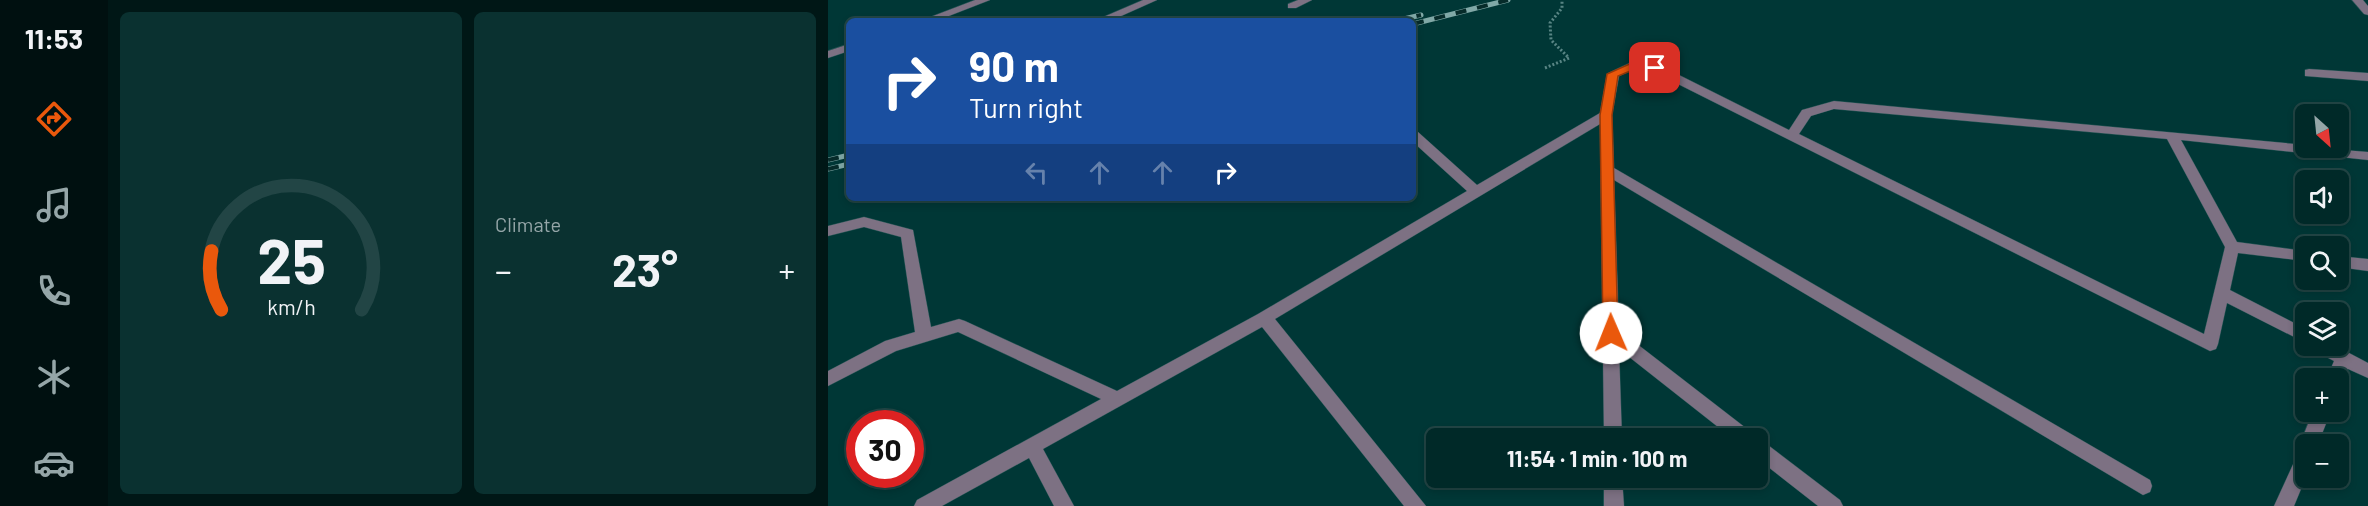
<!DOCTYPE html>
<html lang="en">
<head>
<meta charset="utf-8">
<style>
	:root { --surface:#002928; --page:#0a3130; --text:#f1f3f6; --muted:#95a6a8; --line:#224545; --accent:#ea580c }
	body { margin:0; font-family:Barlow,sans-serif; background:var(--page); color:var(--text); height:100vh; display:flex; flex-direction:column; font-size:22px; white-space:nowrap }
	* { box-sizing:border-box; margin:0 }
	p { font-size:20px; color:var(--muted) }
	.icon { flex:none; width:33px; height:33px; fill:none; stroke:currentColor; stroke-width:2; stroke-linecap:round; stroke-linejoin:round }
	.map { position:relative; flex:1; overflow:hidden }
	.panel { display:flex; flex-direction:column; gap:12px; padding:12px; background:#001716; width:720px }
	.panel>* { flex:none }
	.guide { position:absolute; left:18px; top:18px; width:570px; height:183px; border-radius:9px; box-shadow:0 3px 9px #0003,0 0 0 2px var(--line); background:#1a4fa0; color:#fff; overflow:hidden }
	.needle { width:39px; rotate:153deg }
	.tools { position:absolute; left:1467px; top:104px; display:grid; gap:12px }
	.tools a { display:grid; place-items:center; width:54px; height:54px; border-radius:9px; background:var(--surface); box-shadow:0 3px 9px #0003,0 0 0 2px var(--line); font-size:30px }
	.speed { position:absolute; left:18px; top:410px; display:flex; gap:12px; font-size:30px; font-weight:700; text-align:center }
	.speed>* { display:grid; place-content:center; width:78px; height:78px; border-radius:50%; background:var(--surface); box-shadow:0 3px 9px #0003,0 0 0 2px var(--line); line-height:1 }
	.speed .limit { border:9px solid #d22; background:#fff; color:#111 }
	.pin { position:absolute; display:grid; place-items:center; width:51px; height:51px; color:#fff; margin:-26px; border-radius:12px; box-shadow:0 3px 9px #0006 }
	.me { position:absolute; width:66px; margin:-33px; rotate:359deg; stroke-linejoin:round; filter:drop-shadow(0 0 4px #0008) }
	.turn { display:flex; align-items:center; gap:21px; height:126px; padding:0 24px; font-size:27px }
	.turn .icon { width:78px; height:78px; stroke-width:2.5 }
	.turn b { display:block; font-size:42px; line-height:51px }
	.lanes { display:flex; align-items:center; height:57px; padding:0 24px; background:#0003; justify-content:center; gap:30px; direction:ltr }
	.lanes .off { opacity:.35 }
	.big { font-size:45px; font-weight:700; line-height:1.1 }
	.panel .widget { flex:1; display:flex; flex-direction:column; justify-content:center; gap:9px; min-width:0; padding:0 21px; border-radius:9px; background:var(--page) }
	.panel .dial { align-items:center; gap:0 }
	.dial svg { height:156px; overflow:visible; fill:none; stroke:var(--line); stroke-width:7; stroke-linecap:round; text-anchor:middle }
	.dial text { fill:var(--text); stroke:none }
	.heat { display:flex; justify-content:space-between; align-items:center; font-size:33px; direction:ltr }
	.panel .tiles { flex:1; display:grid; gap:12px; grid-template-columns:repeat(2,1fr) }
	.trip { position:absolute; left:598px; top:428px; width:342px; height:60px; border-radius:9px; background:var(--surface); box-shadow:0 3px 9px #0003,0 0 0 2px var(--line); font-weight:700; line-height:60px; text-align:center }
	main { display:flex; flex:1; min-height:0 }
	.tab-bar { display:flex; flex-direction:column; width:108px; justify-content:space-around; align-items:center; background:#001010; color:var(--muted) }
	.tab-bar .icon { width:42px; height:42px }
	.tab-bar .current { color:var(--accent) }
	.tab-bar b { font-size:27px; color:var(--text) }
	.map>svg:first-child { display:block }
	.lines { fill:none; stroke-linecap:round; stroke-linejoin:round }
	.minor-casing { stroke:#205352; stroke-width:1 }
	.path { stroke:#588584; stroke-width:3; stroke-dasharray:2 2; stroke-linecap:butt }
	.minor { fill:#7d7183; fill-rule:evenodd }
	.rail-casing { stroke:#80a8a7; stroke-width:5 }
	.rail { stroke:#062b2a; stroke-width:4; stroke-dasharray:11; stroke-linecap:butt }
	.route { fill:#ea580c; stroke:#983908; stroke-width:1.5 }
</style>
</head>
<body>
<main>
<nav class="tab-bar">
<b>11:53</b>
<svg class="icon current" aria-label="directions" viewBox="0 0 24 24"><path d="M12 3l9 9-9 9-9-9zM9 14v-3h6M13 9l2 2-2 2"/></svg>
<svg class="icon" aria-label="music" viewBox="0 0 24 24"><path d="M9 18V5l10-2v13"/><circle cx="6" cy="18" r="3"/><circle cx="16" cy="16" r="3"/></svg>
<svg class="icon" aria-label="phone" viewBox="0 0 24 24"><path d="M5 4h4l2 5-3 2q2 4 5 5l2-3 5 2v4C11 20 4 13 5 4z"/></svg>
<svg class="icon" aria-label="climate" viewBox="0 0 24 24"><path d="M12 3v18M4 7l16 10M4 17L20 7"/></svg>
<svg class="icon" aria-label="car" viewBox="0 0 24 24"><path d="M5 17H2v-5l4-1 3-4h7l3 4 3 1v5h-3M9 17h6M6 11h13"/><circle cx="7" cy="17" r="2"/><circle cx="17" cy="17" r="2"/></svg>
</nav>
<section class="panel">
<div class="tiles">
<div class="widget dial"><svg viewBox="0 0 100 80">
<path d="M14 69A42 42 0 1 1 86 69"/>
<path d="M14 69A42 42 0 0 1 9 39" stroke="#ea580c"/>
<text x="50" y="56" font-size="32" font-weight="700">25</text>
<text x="50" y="72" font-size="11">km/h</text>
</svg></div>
<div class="widget"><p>Climate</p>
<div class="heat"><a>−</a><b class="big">23°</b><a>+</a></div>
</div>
</div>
</section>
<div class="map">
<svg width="1540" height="506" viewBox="0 0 1540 506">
	<rect width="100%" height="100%" fill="#003736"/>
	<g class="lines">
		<defs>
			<g id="minor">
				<path d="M147 0H162L108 21H92Z"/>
				<path d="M315 0H329L282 21H266Z"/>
				<path d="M470 0H484L468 8H460V4Z"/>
				<path d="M1524 0H1535L1540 6V15L1536 14Z"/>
				<path d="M21 44V51L0 58V51Z"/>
				<path d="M806 61 831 65 961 130 974 110 1006 101 1478 145V147L1540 152V160L1353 140 1409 242 1478 251V261L1410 253 1402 290 1478 329V343L1399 303 1390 344 1388 349 1382 351 824 71 807 69 791 76 784 115 786 168 1322 480 1324 486 1322 492 1315 495 786 180 791 330 923 432 926 438H904L791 349 794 438H776L772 124 447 319 598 506H576L434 327 215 449 246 506H226L201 458 114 506H86L89 500 273 399 130 332 68 351 0 386V371L57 341 87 332 73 237 36 227 0 236V226L36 217 85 230 103 327 131 319 137 321 289 391 430 314 639 191 585 142V131L590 132 649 185 772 113 779 74ZM1006 109 1339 139 1397 247 1376 334 971 134 983 116Z"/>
				<path d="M1481 69 1540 73V81L1477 76V70Z"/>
				<path d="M1510 256 1540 259V271L1510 267Z"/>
				<path d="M1483 345H1506L1540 363V378L1520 369 1514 383 1510 384V378H1499L1506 361 1485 350Z"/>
				<path d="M1485 411H1503L1490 444H1478V477L1466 506H1446L1473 447 1472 444Z"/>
				<path d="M930 440 936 442 1012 500 1015 506H990L930 459Z"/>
				<path d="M776 477H794L796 506H776Z"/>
			</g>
		</defs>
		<use href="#minor" class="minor-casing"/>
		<path class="path" d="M717 68 741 58 723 40 722 23 734 8V0"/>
		<use href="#minor" class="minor"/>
		<defs>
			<g id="rail">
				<path d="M567 21 593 15"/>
				<path d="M585 24 680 0"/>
				<path d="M0 160 21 155"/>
				<path d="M0 169 21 164"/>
			</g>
		</defs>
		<use href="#rail" class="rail-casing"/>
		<use href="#rail" class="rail"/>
	</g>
	<path class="route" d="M806 62 827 65 833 68 827 72 807 69 790 76 784 115 790 333 788 337H777L775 333 772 115 779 74Z"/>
</svg>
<div class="tools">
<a><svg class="needle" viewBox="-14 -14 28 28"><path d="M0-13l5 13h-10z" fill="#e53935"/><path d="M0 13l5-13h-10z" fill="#95a6a8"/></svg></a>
<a><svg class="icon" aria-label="sound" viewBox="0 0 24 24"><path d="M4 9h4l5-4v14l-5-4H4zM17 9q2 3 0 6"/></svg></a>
<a><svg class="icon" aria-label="search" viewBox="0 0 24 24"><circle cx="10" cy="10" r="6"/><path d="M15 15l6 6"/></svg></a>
<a><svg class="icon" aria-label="layers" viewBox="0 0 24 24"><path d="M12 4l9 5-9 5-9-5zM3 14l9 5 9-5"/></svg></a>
<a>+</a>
<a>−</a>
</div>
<div class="speed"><div class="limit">30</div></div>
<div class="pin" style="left:827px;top:68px;background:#d93025"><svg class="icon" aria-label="arrive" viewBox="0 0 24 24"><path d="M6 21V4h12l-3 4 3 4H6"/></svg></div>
<svg class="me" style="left:783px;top:333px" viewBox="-20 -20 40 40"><circle r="19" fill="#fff"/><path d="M0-13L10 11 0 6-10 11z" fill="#ea580c"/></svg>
<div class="trip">11:54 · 1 min · 100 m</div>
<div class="guide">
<div class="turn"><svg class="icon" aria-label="right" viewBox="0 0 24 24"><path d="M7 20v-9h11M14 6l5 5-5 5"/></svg><div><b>90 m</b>Turn right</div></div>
<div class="lanes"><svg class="icon off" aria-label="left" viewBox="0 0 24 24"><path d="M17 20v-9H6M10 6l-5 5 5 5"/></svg><svg class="icon off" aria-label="ahead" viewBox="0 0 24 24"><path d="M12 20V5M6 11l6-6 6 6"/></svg><svg class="icon off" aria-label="ahead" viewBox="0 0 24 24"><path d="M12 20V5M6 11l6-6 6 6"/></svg><svg class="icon" aria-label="right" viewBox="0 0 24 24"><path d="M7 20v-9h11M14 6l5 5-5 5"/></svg></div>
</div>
</div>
</main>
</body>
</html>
